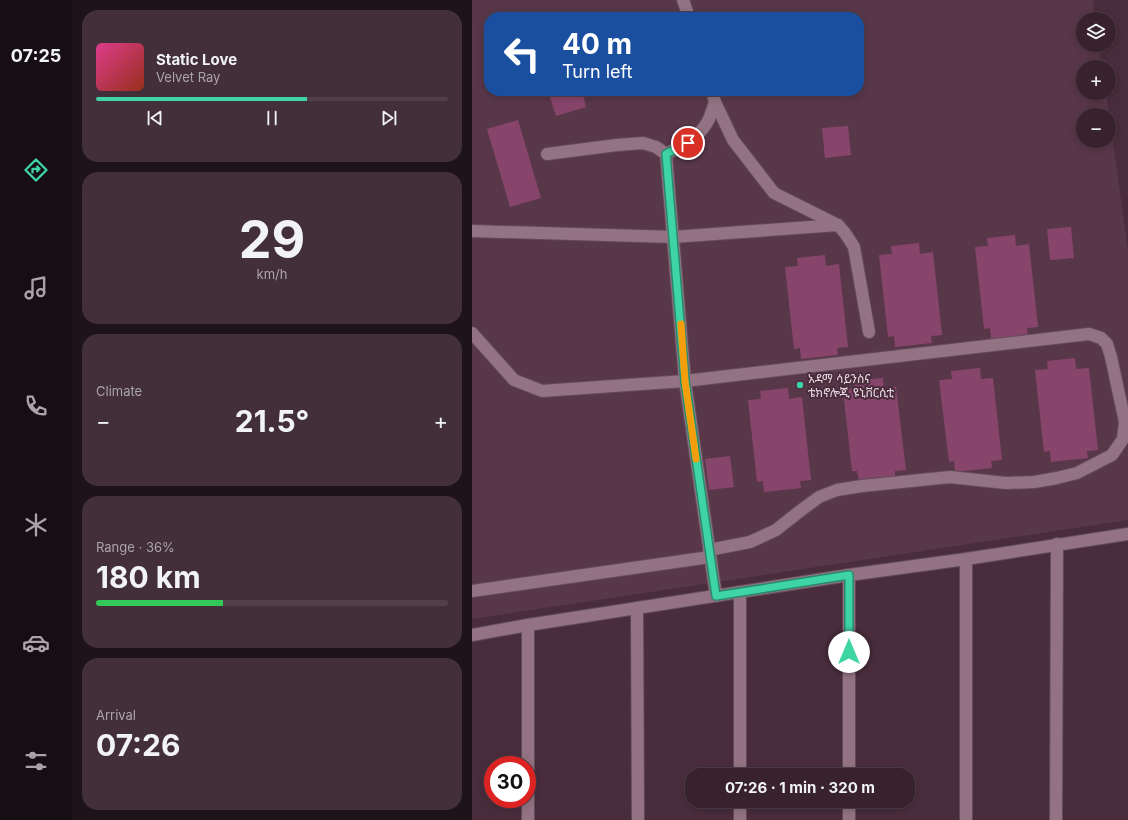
<!DOCTYPE html>
<html lang="en">
<head>
<meta charset="utf-8">
<style>
	:root { --surface:#37222d; --page:#422f39; --text:#f1f3f6; --muted:#aaa4aa; --line:#513f49; --accent:#3ed4a3 }
	body { margin:0; font-family:Inter,"Noto Sans Ethiopic",sans-serif; background:var(--page); color:var(--text); height:100vh; display:flex; flex-direction:column; font-size:15px; white-space:nowrap }
	* { box-sizing:border-box; margin:0 }
	p { font-size:13px; color:var(--muted) }
	.icon { flex:none; width:22px; height:22px; fill:none; stroke:currentColor; stroke-width:2; stroke-linecap:round; stroke-linejoin:round }
	.map { position:relative; flex:1; overflow:hidden }
	.sheet { display:flex; flex-direction:column; gap:10px; padding:10px; background:#1e1319; width:400px }
	.sheet>* { flex:none }
	.top-card { position:absolute; left:12px; top:12px; width:380px; height:84px; border-radius:16px; box-shadow:0 2px 10px #0003,0 0 0 1px var(--line); background:#1a4fa0; color:#fff; overflow:hidden }
	.fabs { position:absolute; left:604px; top:12px; display:grid; gap:8px }
	.fabs a { display:grid; place-items:center; width:40px; height:40px; border-radius:50%; background:var(--surface); box-shadow:0 2px 10px #0003,0 0 0 1px var(--line); font-size:20px }
	.speed { position:absolute; left:12px; top:756px; display:flex; gap:8px; font-size:20px; font-weight:700; text-align:center }
	.speed>* { display:grid; place-content:center; width:52px; height:52px; border-radius:50%; background:var(--surface); box-shadow:0 2px 10px #0003,0 0 0 1px var(--line); line-height:1 }
	.speed .limit { border:6px solid #d22; background:#fff; color:#111 }
	.pin { position:absolute; display:grid; place-items:center; width:34px; height:34px; color:#fff; margin:-17px; border:2px solid #fff; border-radius:50%; box-shadow:0 1px 4px #0007 }
	.me { position:absolute; width:44px; margin:-22px; rotate:0deg; stroke-linejoin:round; filter:drop-shadow(0 0 3px #0008) }
	.turn { display:flex; align-items:center; gap:14px; height:84px; padding:0 12px; font-size:18px }
	.turn .icon { width:52px; height:52px; stroke-width:2.5 }
	.turn b { display:block; font-size:28px; line-height:34px }
	.big { font-size:30px; font-weight:700; line-height:1.1 }
	.sheet .widget { flex:1; display:flex; flex-direction:column; justify-content:center; gap:6px; min-width:0; padding:0 14px; border-radius:16px; background:var(--page) }
	.sheet .dial { align-items:center; gap:0 }
	.dial b { font-size:52px; line-height:1 }
	.song { display:flex; align-items:center; gap:12px }
	.cover { width:48px; height:48px; border-radius:6px; background:linear-gradient(135deg,hsl(330 70% 55%),hsl(10 70% 35%)) }
	.played { height:4px; border-radius:2px; background:linear-gradient(90deg,var(--accent) 60%,var(--line) 60%) }
	.keys { display:flex; justify-content:space-around; direction:ltr }
	.heat { display:flex; justify-content:space-between; align-items:center; font-size:22px; direction:ltr }
	.charge { height:6px; border-radius:3px; background:linear-gradient(90deg,#34c759 36%,var(--line) 0) }
	.trip { position:absolute; left:213px; top:768px; width:230px; height:40px; border-radius:16px; background:var(--surface); box-shadow:0 2px 10px #0003,0 0 0 1px var(--line); font-weight:700; line-height:40px; text-align:center }
	main { display:flex; flex:1; min-height:0 }
	.tab-bar { display:flex; flex-direction:column; width:72px; justify-content:space-around; align-items:center; background:#160e12; color:var(--muted) }
	.tab-bar .icon { width:28px; height:28px }
	.tab-bar .active { color:var(--accent) }
	.tab-bar b { font-size:18px; color:var(--text) }
	.map>svg:first-child { display:block }
	.built { fill:#583749; fill-rule:evenodd }
	.building { fill:#88456b }
	.lines { fill:none; stroke-linecap:round; stroke-linejoin:round }
	.minor-casing { stroke:#624b58; stroke-width:14 }
	.minor { stroke:#937383; stroke-width:12 }
	.route-casing { stroke:#288a6a; stroke-width:10 }
	.route { stroke:#3ed4a3; stroke-width:7 }
	.slow { stroke:#f59e0b; stroke-width:7 }
	.poi-dot { fill:#3ed4a3; stroke:#492d3c; stroke-width:1.5 }
	.labels { text-anchor:middle; dominant-baseline:central; stroke-width:4; stroke-linejoin:round; paint-order:stroke }
	.poi-label { font-size:12px; fill:#e9d7e0; stroke:#492d3c; text-anchor:start }
</style>
</head>
<body>
<main>
<nav class="tab-bar">
<b>07:25</b>
<svg class="icon active" aria-label="directions" viewBox="0 0 24 24"><path d="M12 3l9 9-9 9-9-9zM9 14v-3h6M13 9l2 2-2 2"/></svg>
<svg class="icon" aria-label="music" viewBox="0 0 24 24"><path d="M9 18V5l10-2v13"/><circle cx="6" cy="18" r="3"/><circle cx="16" cy="16" r="3"/></svg>
<svg class="icon" aria-label="phone" viewBox="0 0 24 24"><path d="M5 4h4l2 5-3 2q2 4 5 5l2-3 5 2v4C11 20 4 13 5 4z"/></svg>
<svg class="icon" aria-label="climate" viewBox="0 0 24 24"><path d="M12 3v18M4 7l16 10M4 17L20 7"/></svg>
<svg class="icon" aria-label="car" viewBox="0 0 24 24"><path d="M5 17H2v-5l4-1 3-4h7l3 4 3 1v5h-3M9 17h6M6 11h13"/><circle cx="7" cy="17" r="2"/><circle cx="17" cy="17" r="2"/></svg>
<svg class="icon" aria-label="filters" viewBox="0 0 24 24"><path d="M4 7h16M4 17h16"/><circle cx="9" cy="7" r="2"/><circle cx="15" cy="17" r="2"/></svg>
</nav>
<section class="sheet">
<div class="widget">
<div class="song"><i class="cover"></i><div><b>Static Love</b><p>Velvet Ray</p></div></div>
<div class="played"></div>
<div class="keys"><svg class="icon" aria-label="previous" viewBox="0 0 24 24"><path d="M18 5L8 12l10 7zM5 5v14"/></svg><svg class="icon" aria-label="pause" viewBox="0 0 24 24"><path d="M8 5v14M16 5v14"/></svg><svg class="icon" aria-label="next" viewBox="0 0 24 24"><path d="M6 5l10 7-10 7zM19 5v14"/></svg></div>
</div>
<div class="widget dial"><b>29</b><p>km/h</p></div>
<div class="widget"><p>Climate</p>
<div class="heat"><a>−</a><b class="big">21.5°</b><a>+</a></div>
</div>
<div class="widget"><p>Range · 36%</p><b class="big">180 km</b><div class="charge"></div></div>
<div class="widget"><p>Arrival</p><b class="big">07:26</b></div>
</section>
<div class="map">
<svg width="656" height="820" viewBox="0 0 656 820">
	<rect width="100%" height="100%" fill="#492d3c"/>
	<path class="built" d="M0 0H621L623 19H611V45H627L630 67H611V93H634L637 115H611V141H637V115L656 250V520L0 619ZM17 17H387V91H17Z"/>
	<g class="building">
		<path d="M76 91H110L114 107 84 116Z"/>
		<path d="M46 120 69 198 38 207 15 129Z"/>
		<path d="M376 126 379 155 353 158 350 128Z"/>
		<path d="M599 227 602 258 578 260 575 229Z"/>
		<path d="M543 235 544 246 557 244 566 327 555 328 556 335 519 339 518 328 512 329 503 247 516 246 515 238Z"/>
		<path d="M447 243 448 254 461 252 470 335 459 336 460 343 423 347 422 336 416 337 407 255 420 254 419 246Z"/>
		<path d="M353 255 354 266 367 264 376 347 365 348 366 355 329 359 328 348 322 349 313 267 326 266 325 258Z"/>
		<path d="M603 358 604 369 617 368 626 450 615 451 616 458 579 462 578 451 572 452 563 370 576 369 575 361Z"/>
		<path d="M508 368 509 379 521 378 530 460 519 461 520 468 483 472 482 461 477 462 467 380 480 379 479 371Z"/>
		<path d="M411 378 412 389 424 387 434 470 423 471V477L387 481 385 471H380L371 390 383 388 382 381Z"/>
		<path d="M316 388 317 399 330 397 339 480 328 481 329 488 292 492 291 481 285 482 276 400 289 399 288 391Z"/>
		<path d="M258 456 262 487 237 490 233 459Z"/>
	</g>
	<g class="lines">
		<defs>
			<g id="minor">
				<path d="M211 0 217 17"/>
				<path d="M240 91 243 102 261 140 302 193 366 225 373 233 382 247 397 332"/>
				<path d="M75 154 145 145 171 143 184 147 194 154 213 381 244 596"/>
				<path d="M194 154C210 146 227 138 236 121 239 115 241 108 243 102"/>
				<path d="M0 231 201 237 366 225"/>
				<path d="M0 333 42 380 70 391 213 381 617 334 629 338 635 344 639 357 653 422 651 439 640 455 605 473 585 478 562 482 534 483 478 477 390 486 365 490 347 497 328 511 304 530 278 542 237 550"/>
				<path d="M377 575V775"/>
				<path d="M0 591 238 557"/>
				<path d="M268 592V775"/>
				<path d="M165 608 166 820"/>
				<path d="M56 625V820"/>
				<path d="M0 635 56 625 377 575 494 559 656 534"/>
				<path d="M268 801V820"/>
				<path d="M377 801V820"/>
				<path d="M494 820V559"/>
				<path d="M584 820 585 544"/>
			</g>
		</defs>
		<use href="#minor" class="minor-casing"/>
		<use href="#minor" class="minor"/>
	</g>
	<g class="lines">
		<defs>
			<path id="route" d="M216 143 194 154 213 381 244 596 377 575V652"/>
		</defs>
		<use href="#route" class="route-casing"/>
		<use href="#route" class="route"/>
		<path class="slow" d="M209 324 213 381 224 459"/>
	</g>
	<circle class="poi-dot" cx="328" cy="385" r="4"/>
	<g class="labels">
		<g class="poi-label">
			<text x="336" y="378">አዳማ ሳይንስና<tspan x="336" dy="14">ቴክኖሎጂ ዩኒቨርሲቲ</tspan></text>
		</g>
	</g>
</svg>
<div class="fabs">
<a><svg class="icon" aria-label="layers" viewBox="0 0 24 24"><path d="M12 4l9 5-9 5-9-5zM3 14l9 5 9-5"/></svg></a>
<a>+</a>
<a>−</a>
</div>
<div class="speed"><div class="limit">30</div></div>
<div class="pin" style="left:216px;top:143px;background:#d93025"><svg class="icon" aria-label="arrive" viewBox="0 0 24 24"><path d="M6 21V4h12l-3 4 3 4H6"/></svg></div>
<svg class="me" style="left:377px;top:652px" viewBox="-20 -20 40 40"><circle r="19" fill="#fff"/><path d="M0-13L10 11 0 6-10 11z" fill="#3ed4a3"/></svg>
<div class="trip">07:26 · 1 min · 320 m</div>
<div class="top-card">
<div class="turn"><svg class="icon" aria-label="left" viewBox="0 0 24 24"><path d="M17 20v-9H6M10 6l-5 5 5 5"/></svg><div><b>40 m</b>Turn left</div></div>
</div>
</div>
</main>
</body>
</html>
